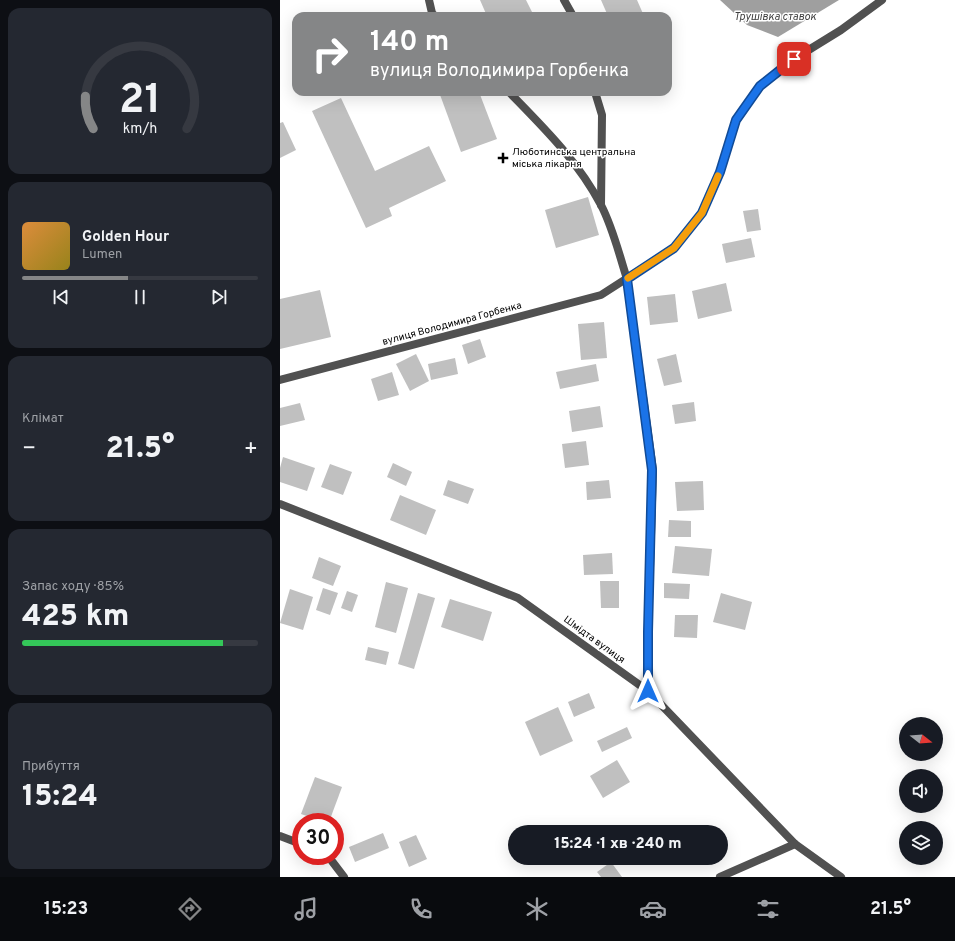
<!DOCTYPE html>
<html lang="uk">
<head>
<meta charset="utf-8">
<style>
	:root { --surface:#171b24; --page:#242831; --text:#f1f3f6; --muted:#9ea1a6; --line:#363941; --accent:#858687 }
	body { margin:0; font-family:Overpass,sans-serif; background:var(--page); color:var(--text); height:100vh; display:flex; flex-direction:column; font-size:15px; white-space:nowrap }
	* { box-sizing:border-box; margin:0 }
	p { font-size:13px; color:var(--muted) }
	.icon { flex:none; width:22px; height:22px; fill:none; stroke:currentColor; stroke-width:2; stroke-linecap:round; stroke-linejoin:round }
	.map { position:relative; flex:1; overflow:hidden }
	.side { display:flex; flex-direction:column; gap:8px; padding:8px; background:#0d0f14; width:280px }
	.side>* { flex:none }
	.top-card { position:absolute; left:12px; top:12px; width:380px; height:84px; border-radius:12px; box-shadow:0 4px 16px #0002; background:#858687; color:#fff; overflow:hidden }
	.needle { width:26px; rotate:107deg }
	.fabs { position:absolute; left:619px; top:717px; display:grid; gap:8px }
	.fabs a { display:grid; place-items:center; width:44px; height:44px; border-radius:50%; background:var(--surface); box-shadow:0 4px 16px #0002; font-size:20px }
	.speed { position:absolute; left:12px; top:813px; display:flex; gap:8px; font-size:20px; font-weight:700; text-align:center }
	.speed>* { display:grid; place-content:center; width:52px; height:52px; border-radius:50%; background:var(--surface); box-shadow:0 4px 16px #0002; line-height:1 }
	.speed .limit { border:6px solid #d22; background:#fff; color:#111 }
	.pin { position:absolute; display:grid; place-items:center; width:34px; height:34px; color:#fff; margin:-17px; border-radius:8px; box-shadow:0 2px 6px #0006 }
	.me { position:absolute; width:44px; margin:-22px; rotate:0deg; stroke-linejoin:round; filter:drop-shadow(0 0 3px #0008) }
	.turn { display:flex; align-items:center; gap:14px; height:84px; padding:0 12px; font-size:18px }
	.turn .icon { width:52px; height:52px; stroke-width:2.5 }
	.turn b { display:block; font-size:28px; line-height:34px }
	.big { font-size:30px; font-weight:800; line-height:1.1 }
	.side .card { flex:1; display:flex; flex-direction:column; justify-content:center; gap:6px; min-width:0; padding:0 14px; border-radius:12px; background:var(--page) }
	.side .dial { align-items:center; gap:0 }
	.dial svg { height:104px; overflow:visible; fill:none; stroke:var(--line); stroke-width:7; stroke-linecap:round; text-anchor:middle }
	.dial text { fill:var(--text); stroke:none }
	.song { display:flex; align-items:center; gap:12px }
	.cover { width:48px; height:48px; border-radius:6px; background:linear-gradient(135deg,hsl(30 70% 55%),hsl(50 70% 35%)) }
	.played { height:4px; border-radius:2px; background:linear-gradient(90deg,var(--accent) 45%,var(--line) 45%) }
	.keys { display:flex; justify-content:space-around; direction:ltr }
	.heat { display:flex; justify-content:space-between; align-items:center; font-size:22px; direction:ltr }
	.charge { height:6px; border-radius:3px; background:linear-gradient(90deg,#34c759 85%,var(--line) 0) }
	.trip { position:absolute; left:228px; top:825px; width:220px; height:40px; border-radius:20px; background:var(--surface); box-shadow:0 4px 16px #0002; font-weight:800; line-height:40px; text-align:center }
	.dock { display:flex; height:64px; justify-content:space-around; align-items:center; background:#090b0e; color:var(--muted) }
	.dock .icon { width:28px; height:28px }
	.dock .selected { color:var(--accent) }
	.dock b { font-size:18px; color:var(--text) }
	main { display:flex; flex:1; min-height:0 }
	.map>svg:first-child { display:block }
	.water { fill:#9f9f9f }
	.building { fill:#c0c0c0 }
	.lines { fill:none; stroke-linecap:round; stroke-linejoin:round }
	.service { stroke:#515151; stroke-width:8 }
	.minor { stroke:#515151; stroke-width:8 }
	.route-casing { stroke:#114b97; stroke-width:10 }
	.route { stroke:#1a73e8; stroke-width:7 }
	.slow { stroke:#f59e0b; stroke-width:7 }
	.poi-dot { fill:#000; stroke:#fff; stroke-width:1.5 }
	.labels { text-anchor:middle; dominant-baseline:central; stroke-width:3; stroke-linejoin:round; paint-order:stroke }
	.poi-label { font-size:10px; fill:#000; stroke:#fff; text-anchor:start }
	.street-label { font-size:10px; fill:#000; stroke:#fff }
	.water-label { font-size:11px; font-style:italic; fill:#404040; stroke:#fff }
</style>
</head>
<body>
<main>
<section class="side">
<div class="card dial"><svg viewBox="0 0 100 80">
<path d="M14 69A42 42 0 1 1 86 69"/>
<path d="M14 69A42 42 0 0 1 8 44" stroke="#858687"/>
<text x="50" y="56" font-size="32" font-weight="700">21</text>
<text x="50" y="72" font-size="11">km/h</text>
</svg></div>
<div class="card">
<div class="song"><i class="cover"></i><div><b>Golden Hour</b><p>Lumen</p></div></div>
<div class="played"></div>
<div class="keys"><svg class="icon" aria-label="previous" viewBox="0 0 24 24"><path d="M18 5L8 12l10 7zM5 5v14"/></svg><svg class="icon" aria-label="pause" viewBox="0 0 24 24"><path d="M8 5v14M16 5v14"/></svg><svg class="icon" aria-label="next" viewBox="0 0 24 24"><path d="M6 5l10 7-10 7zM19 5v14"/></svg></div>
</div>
<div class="card"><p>Клімат</p>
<div class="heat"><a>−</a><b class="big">21.5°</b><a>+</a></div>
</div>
<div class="card"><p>Запас ходу · 85%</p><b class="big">425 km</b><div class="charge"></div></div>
<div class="card"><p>Прибуття</p><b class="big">15:24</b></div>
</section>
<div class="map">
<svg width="675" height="877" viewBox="0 0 675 877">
	<rect width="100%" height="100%" fill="#fff"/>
	<path class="water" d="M440 0H559L498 37 467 25Z"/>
	<g class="building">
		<path d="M200 0H246L254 16H207Z"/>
		<path d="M321 0H357L364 16H328Z"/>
		<path d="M159 92H199L217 139 181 152Z"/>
		<path d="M61 98 95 171 149 146 166 181 109 208 112 216 86 228 32 111Z"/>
		<path d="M3 122 16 150 0 158V123Z"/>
		<path d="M308 197 319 235 276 248 265 210Z"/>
		<path d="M478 209 481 230 467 232 463 211Z"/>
		<path d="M471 238 475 257 446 263 442 244Z"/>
		<path d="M446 283 452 311 418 319 412 291Z"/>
		<path d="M40 290 51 337 0 349V299Z"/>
		<path d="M395 294 398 322 370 325 367 297Z"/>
		<path d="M324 322 327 358 301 360 298 324Z"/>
		<path d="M200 339 206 357 188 364 182 345Z"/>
		<path d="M136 354 149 381 130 391 116 364Z"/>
		<path d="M396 354 402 382 384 386 377 359Z"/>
		<path d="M175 358 178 374 151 380 148 364Z"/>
		<path d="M316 364 319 381 280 389 276 372Z"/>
		<path d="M112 372 119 395 98 401 91 379Z"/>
		<path d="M414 402 416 421 395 424 392 405Z"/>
		<path d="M20 403 25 420 0 426V408Z"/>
		<path d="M320 406 323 427 292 432 289 411Z"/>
		<path d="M306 441 309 465 285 468 282 444Z"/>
		<path d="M3 457 35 468 27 491 0 482V468Z"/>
		<path d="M113 463 132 472 126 486 107 477Z"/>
		<path d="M50 464 72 472 63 495 41 487Z"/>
		<path d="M168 480 194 489 188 504 163 495Z"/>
		<path d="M329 480 331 498 307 500 306 482Z"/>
		<path d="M423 481 424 510 397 511 395 482Z"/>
		<path d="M120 495 156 510 146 535 110 520Z"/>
		<path d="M389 520 411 521V537H388Z"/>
		<path d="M395 546 432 549 429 576 392 573Z"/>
		<path d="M332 553 333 574 304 575 303 555Z"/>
		<path d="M39 557 61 566 53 586 32 578Z"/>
		<path d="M320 581H339V608H321Z"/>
		<path d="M106 582 128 588 116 633 95 627Z"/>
		<path d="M384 583 410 584 409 599 384 598Z"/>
		<path d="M43 588 58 593 50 615 36 610Z"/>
		<path d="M10 589 33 597 23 630 0 623Z"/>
		<path d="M67 591 78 595 72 612 61 608Z"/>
		<path d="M138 593 155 598 134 669 118 664Z"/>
		<path d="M441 593 472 602 465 630 433 622Z"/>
		<path d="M170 599 212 612 203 641 161 627Z"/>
		<path d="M395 615H418L417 638 394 637Z"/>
		<path d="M88 647 109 652 106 665 85 660Z"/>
		<path d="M309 693 315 708 294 717 288 702Z"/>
		<path d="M278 707 293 741 260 756 245 722Z"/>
		<path d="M347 727 352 738 322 752 317 741Z"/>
		<path d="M337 760 350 782 323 798 310 776Z"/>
		<path d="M35 777 62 787 49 822H44L21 814Z"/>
		<path d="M394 826 397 832H381Z"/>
		<path d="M103 833 109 848 75 862 69 847Z"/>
		<path d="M136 835 147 859 129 867 119 842Z"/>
		<path d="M331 862 342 877H321L317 872Z"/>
	</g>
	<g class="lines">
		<g class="service">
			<path d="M149 0 152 13 155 16"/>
			<path d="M284 0 293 16"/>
			<path d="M229 92C263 127 298 161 321 205 333 228 339 254 347 279"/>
			<path d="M315 92 322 115 321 205"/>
		</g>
		<g class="minor">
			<path d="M347 279 373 470 368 633V691"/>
			<path d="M0 380 321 295 394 248 422 213 440 172 456 121 480 86 514 59 561 30 602 0"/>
			<path d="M0 504 238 598 368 691 515 844 561 877"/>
			<path d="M0 836 21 844"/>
			<path d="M48 856 64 877"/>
			<path d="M440 877 515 844"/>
		</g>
	</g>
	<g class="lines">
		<defs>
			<path id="route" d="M368 691V632L372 470 347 279 394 248 422 213 440 172 456 120 480 86 514 59"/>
		</defs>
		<use href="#route" class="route-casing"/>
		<use href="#route" class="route"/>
		<path class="slow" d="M348 278 394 248 422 213 438 176"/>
	</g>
	<path class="poi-dot" d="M221 152h4v4h4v4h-4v4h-4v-4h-4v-4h4z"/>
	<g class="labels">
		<g class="poi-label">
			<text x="232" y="152">Люботинська центральна<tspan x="232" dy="12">міська лікарня</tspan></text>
		</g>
		<g class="street-label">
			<text transform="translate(172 324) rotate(-15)">вулиця Володимира Горбенка</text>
			<text transform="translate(314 640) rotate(36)">Шмідта вулиця</text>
		</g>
		<g class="water-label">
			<text x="495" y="17">Трушівка ставок</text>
		</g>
	</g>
</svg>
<div class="fabs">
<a><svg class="needle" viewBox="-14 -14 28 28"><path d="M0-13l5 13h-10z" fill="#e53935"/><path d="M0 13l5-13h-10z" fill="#9ea1a6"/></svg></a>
<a><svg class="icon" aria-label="sound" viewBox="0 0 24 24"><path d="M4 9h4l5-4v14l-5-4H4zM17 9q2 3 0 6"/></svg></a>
<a><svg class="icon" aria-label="layers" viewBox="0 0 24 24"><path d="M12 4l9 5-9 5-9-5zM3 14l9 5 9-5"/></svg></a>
</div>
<div class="speed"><div class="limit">30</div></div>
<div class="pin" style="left:514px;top:59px;background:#d93025"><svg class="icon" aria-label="arrive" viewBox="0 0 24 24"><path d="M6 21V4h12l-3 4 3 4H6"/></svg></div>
<svg class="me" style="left:368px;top:691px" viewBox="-20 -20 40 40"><path d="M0-17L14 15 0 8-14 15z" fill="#1a73e8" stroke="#fff" stroke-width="4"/></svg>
<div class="trip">15:24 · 1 хв · 240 m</div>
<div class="top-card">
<div class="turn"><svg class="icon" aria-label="right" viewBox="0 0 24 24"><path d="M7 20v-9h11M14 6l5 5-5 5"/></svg><div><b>140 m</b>вулиця Володимира Горбенка</div></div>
</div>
</div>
</main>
<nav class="dock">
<b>15:23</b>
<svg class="icon selected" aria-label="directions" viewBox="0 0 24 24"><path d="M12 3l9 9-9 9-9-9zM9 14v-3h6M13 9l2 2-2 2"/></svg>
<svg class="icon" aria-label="music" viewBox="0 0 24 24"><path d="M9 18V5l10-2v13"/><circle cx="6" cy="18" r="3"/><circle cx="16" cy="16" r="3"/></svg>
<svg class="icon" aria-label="phone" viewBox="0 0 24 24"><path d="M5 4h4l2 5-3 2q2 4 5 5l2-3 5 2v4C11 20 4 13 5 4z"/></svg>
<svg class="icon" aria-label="climate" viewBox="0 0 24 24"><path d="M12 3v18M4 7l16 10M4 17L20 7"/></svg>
<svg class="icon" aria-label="car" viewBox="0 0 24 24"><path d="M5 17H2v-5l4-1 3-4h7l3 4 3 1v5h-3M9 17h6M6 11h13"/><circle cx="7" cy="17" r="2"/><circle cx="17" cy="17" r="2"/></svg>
<svg class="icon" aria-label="filters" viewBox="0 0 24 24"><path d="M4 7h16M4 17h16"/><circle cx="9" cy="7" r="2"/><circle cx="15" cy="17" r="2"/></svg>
<b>21.5°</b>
</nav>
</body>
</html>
